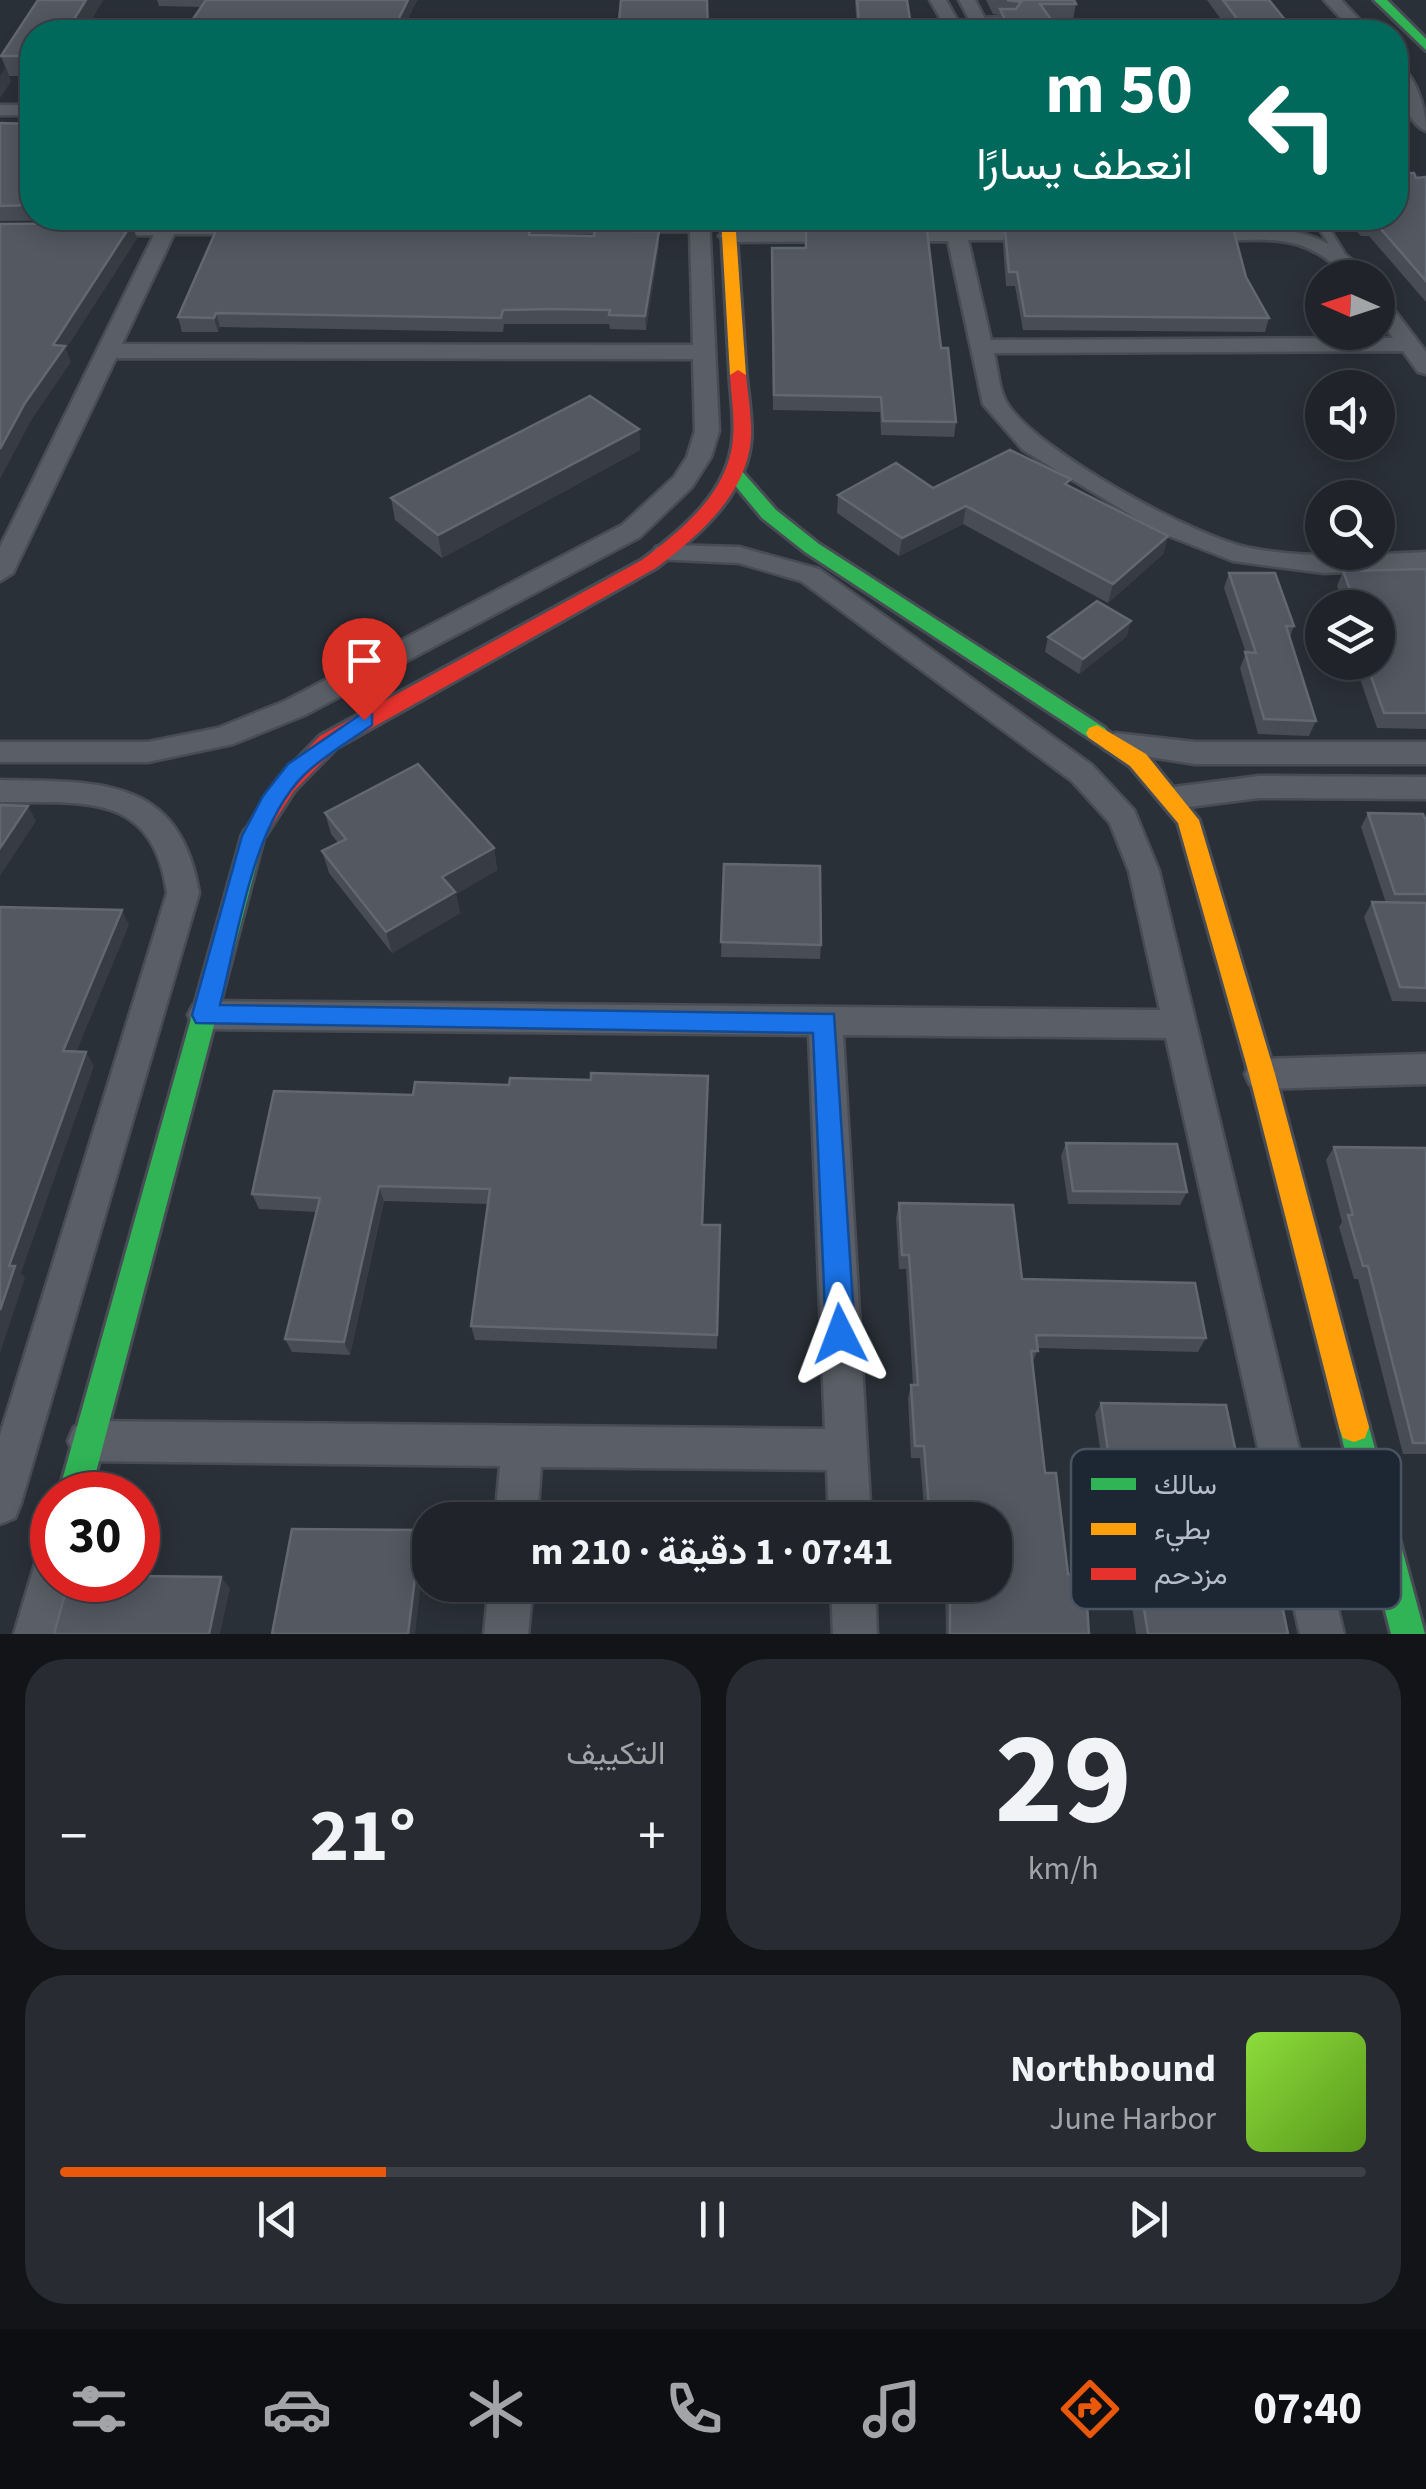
<!DOCTYPE html>
<html lang="ar">
<head>
<meta charset="utf-8">
<style>
	:root { --surface:#20242a; --page:#282c32; --text:#f1f3f6; --muted:#a2a4a8; --line:#3d4147; --accent:#ea580c }
	body { margin:0; font-family:"Source Sans 3",Vazirmatn,sans-serif; background:var(--page); color:var(--text); direction:rtl; height:100vh; display:flex; flex-direction:column; font-size:38px; white-space:nowrap }
	* { box-sizing:border-box; margin:0 }
	p { font-size:32px; color:var(--muted) }
	.icon { flex:none; width:55px; height:55px; fill:none; stroke:currentColor; stroke-width:2; stroke-linecap:round; stroke-linejoin:round }
	.map { position:relative; height:1634px; overflow:hidden; direction:ltr }
	.sheet { display:flex; flex-direction:column; gap:25px; padding:25px; background:#121417; flex:1 }
	.sheet>* { flex:none }
	.hud { position:absolute; left:20px; top:20px; width:1388px; height:210px; border-radius:40px; box-shadow:0 5px 25px #0003,0 0 0 2px var(--line); direction:rtl; background:#00695c; color:#fff; overflow:hidden }
	.needle { width:65px; rotate:273deg }
	.buttons { position:absolute; left:1305px; top:260px; display:grid; gap:20px }
	.buttons a { display:grid; place-items:center; width:90px; height:90px; border-radius:50%; background:var(--surface); box-shadow:0 5px 25px #0003,0 0 0 2px var(--line); font-size:50px }
	.speed { position:absolute; left:30px; top:1472px; display:flex; gap:20px; font-size:50px; font-weight:700; text-align:center }
	.speed>* { display:grid; place-content:center; width:130px; height:130px; border-radius:50%; background:var(--surface); box-shadow:0 5px 25px #0003,0 0 0 2px var(--line); line-height:1 }
	.speed .limit { border:15px solid #d22; background:#fff; color:#111 }
	.pin { position:absolute; display:grid; place-items:center; width:85px; height:85px; color:#fff; margin:-102px -42px; border-radius:50% 50% 50% 0; rotate:-45deg; box-shadow:0 0 10px #0007 }
	.pin .icon { rotate:45deg }
	.me { position:absolute; width:110px; margin:-55px; rotate:357deg; stroke-linejoin:round; filter:drop-shadow(0 0 8px #0008) }
	.turn { display:flex; align-items:center; gap:35px; height:210px; padding:0 50px; font-size:45px }
	.turn .icon { width:130px; height:130px; stroke-width:2.5 }
	.turn b { display:block; font-size:70px; line-height:85px }
	.big { font-size:75px; font-weight:700; line-height:1.1 }
	.sheet .card { flex:1; display:flex; flex-direction:column; justify-content:center; gap:15px; min-width:0; padding:0 35px; border-radius:40px; background:var(--page) }
	.sheet .dial { align-items:center; gap:0 }
	.dial b { font-size:130px; line-height:1 }
	.song { display:flex; align-items:center; gap:30px }
	.cover { width:120px; height:120px; border-radius:15px; background:linear-gradient(135deg,hsl(90 70% 55%),hsl(90 70% 35%)) }
	.played { height:10px; border-radius:5px; background:linear-gradient(90deg,var(--accent) 25%,var(--line) 25%) }
	.keys { display:flex; justify-content:space-around; direction:ltr }
	.heat { display:flex; justify-content:space-between; align-items:center; font-size:55px; direction:ltr }
	.sheet .tiles { flex:1; display:grid; gap:25px; grid-template-columns:1fr 1fr }
	.card:last-child { grid-column:span 2 }
	.trip { position:absolute; left:412px; top:1502px; width:600px; height:100px; border-radius:40px; background:var(--surface); box-shadow:0 5px 25px #0003,0 0 0 2px var(--line); font-weight:700; line-height:100px; text-align:center; direction:rtl }
	.dock { display:flex; height:160px; justify-content:space-around; align-items:center; background:#0d0e11; color:var(--muted) }
	.dock .icon { width:70px; height:70px }
	.dock .on { color:var(--accent) }
	.dock b { font-size:45px; color:var(--text) }
	.map>svg:first-child { display:block }
	.lines { fill:none; stroke-linecap:round; stroke-linejoin:round }
	.lane-casing { stroke:#484c55; stroke-width:5 }
	.street-casing { stroke:#484c55; stroke-width:5 }
	.fast-casing { stroke:#484c55; stroke-width:6 }
	.slow-casing { stroke:#484c55; stroke-width:6 }
	.jam-casing { stroke:#484c55; stroke-width:6 }
	.lane { fill:#5a5e66; fill-rule:evenodd }
	.street { fill:#5a5e66; fill-rule:evenodd }
	.fast { fill:#30b455; fill-rule:evenodd }
	.slow { fill:#ff9f0a; fill-rule:evenodd }
	.jam { fill:#e5322d; fill-rule:evenodd }
	.wall { fill:#474c55 }
	.shaded-wall { fill:#373c44 }
	.building { fill:#535861; stroke:#626872; stroke-width:2.5 }
	.route { fill:#1a73e8; stroke:#114b97; stroke-width:2.5 }
	.key { fill:#1d2633; stroke:#4a5360; stroke-width:2.5 }
	.key-label { font-size:28px; fill:#b4bcc9 }
</style>
</head>
<body>
<div class="map">
<svg width="1426" height="1634" viewBox="0 0 1426 1634">
	<rect width="100%" height="100%" fill="#2a3038"/>
	<g class="lines">
		<defs>
			<g id="lane">
				<path d="M1011 17 1015 19 1014 21 977 22 973 20 977 18Z"/>
				<path d="M1313 218H1323L1345 254 1344 256H1336Z"/>
			</g>
			<g id="street">
				<path d="M930 0H946L964 32H948Z"/>
				<path d="M959 0H975L992 32H976Z"/>
				<path d="M1324 0H1341L1371 32H1354Z"/>
				<path d="M1395 63C1416 73 1426 109 1426 131 1405 122 1395 84 1395 63Z"/>
				<rect x="0" y="105" width="32" height="10"/>
				<path d="M709 218 719 431 711 457 692 487 640 537 305 715 233 744 148 762H0V742H148L218 728 285 701 622 525 674 477 687 457 695 431 693 359 116 358 13 573 0 581V547L154 235H93L83 229 86 225 257 222 267 228 257 234H174L122 344 693 345 690 231 493 232 483 226 493 220Z"/>
				<path d="M1192 226C1257 225 1325 221 1369 278H1347C1295 219 1248 250 1185 236V228Z"/>
				<path d="M957 228H1046L1056 234 1046 240H968L991 340 1393 338 1378 316V296L1385 298 1426 352V374L1418 372 1403 351 994 353C998 369 999 392 1008 405 1040 452 1193 537 1250 548 1309 559 1367 555 1426 552V568L1324 573 1233 561 1159 532 1023 450 983 404 948 241 729 242 719 236 729 230Z"/>
				<path d="M665 545 739 547 819 569 1092 765 1134 810 1159 871 1344 1634H1300L1166 1038 843 1035 871 1520H829L827 1470 541 1467 537 1520H495L500 1466 88 1461 74 1455 68 1441 74 1427 88 1421 825 1429 809 1035 205 1029 193 1025 188 1015 193 1005 205 1001 1160 1010 1129 871 1110 823 1072 781 801 581 739 563 656 559 652 553 656 547Z"/>
				<path d="M1115 733 1195 742H1426V764H1195L1105 750 1101 743Z"/>
				<path d="M1259 776 1426 777V799L1259 798 1174 809 1164 806 1159 798 1164 790 1174 787Z"/>
				<path d="M0 780C99 782 180 776 199 893L21 1503 15 1518 0 1524V1435L167 893C153 791 84 803 0 802Z"/>
				<path d="M1426 1054V1084L1262 1089 1250 1085 1245 1074 1250 1063 1262 1059Z"/>
				<path d="M52 1551V1580H71L58 1634H14L37 1557Z"/>
				<path d="M489 1585H533L528 1634H484Z"/>
				<path d="M831 1585H875L877 1634H833Z"/>
			</g>
			<g id="fast">
				<path d="M1374 0H1387L1426 39V50Z"/>
				<path d="M734 468 740 469 776 510 819 544 1105 728 1108 733 1105 738H1089L805 552 762 518 728 477 725 473Z"/>
				<path d="M253 827 261 830 264 836 90 1495H58L242 836 245 830Z"/>
				<path d="M1354 1412 1365 1416 1369 1427 1425 1634H1391L1339 1427 1343 1416Z"/>
			</g>
			<g id="slow">
				<path d="M721 218H735L746 375 738 380 730 375Z"/>
				<path d="M1097 725 1146 754 1199 820 1275 1074 1369 1427 1365 1438 1354 1442 1343 1438 1339 1427 1249 1074 1178 823 1130 766 1089 738 1086 733 1089 728Z"/>
			</g>
			<path id="jam" d="M738 370 746 375C748 396 752 417 751 438 747 495 698 536 656 568L336 748 294 791 261 842H245L242 836 278 779 320 736 642 560C683 529 729 492 733 438 735 417 731 396 730 375Z"/>
		</defs>
		<use href="#lane" class="lane-casing"/>
		<use href="#street" class="street-casing"/>
		<use href="#fast" class="fast-casing"/>
		<use href="#slow" class="slow-casing"/>
		<use href="#jam" class="jam-casing"/>
		<use href="#lane" class="lane"/>
		<use href="#street" class="street"/>
		<use href="#fast" class="fast"/>
		<use href="#slow" class="slow"/>
		<use href="#jam" class="jam"/>
	</g>
	<g class="wall">
		<path d="M38 0H103L84 32H32V76H8L11 82 1 56Z"/>
		<path d="M157 0H417L401 32H184L201 7 159 6Z"/>
		<path d="M855 0H907L912 32H857Z"/>
		<path d="M986 0H1074L1076 4 1073 19 1051 20 1060 32H1001L998 25 999 15 993 14Z"/>
		<path d="M1207 0H1269L1286 21 1332 32H1230Z"/>
		<path d="M0 123 32 124V218H151L150 219 0 221Z"/>
		<path d="M1426 177V302L1369 236H1361L1345 218H1395L1416 178Z"/>
		<path d="M805 218H924L923 225 805 226Z"/>
		<path d="M1000 218H1226L1224 223 1001 224Z"/>
		<path d="M628 221 629 231H659V245L646 330 610 329 609 324H504L503 332 220 327 218 332H182L178 317 533 235 594 236Z"/>
		<path d="M1005 230 1246 277 1269 318 1265 332 1023 330 1015 286H1006L1003 244Z"/>
		<path d="M771 262 941 348 956 422 954 437 881 435 880 412 773 410Z"/>
		<path d="M639 429 640 450 442 558 395 520 391 498Z"/>
		<path d="M1069 486 1168 536 1163 554 1108 603 963 524 899 556 837 513 838 495 933 488Z"/>
		<path d="M1426 569V729L1377 728 1354 662H1378V608H1345L1337 586 1343 571Z"/>
		<path d="M1229 573 1294 626 1290 637 1316 721 1309 736 1258 734 1240 668 1246 653 1224 588Z"/>
		<path d="M1127 636 1079 674 1045 652 1048 637Z"/>
		<path d="M325 813 494 848 497 870 456 894 460 913 392 953 329 873 322 851 338 843 331 834Z"/>
		<path d="M1368 813 1426 821V1002L1392 1001 1364 917 1372 902 1386 903 1361 827Z"/>
		<path d="M724 864 821 945 820 959 721 957Z"/>
		<path d="M708 1092 703 1225H720L717 1349 475 1340 471 1326 488 1204 384 1201 350 1355 292 1352 285 1339 317 1212 259 1209 252 1194 413 1095Z"/>
		<path d="M1066 1143 1187 1192 1180 1205 1068 1204 1061 1156Z"/>
		<path d="M1334 1147 1426 1148V1454H1403L1358 1279H1354L1339 1227 1342 1222 1326 1160Z"/>
		<path d="M899 1203 1022 1279 1206 1338 1198 1352 1038 1348 1032 1365 1045 1473 1068 1574 1089 1634H946L945 1585H995V1520H925L920 1458H911L908 1398 911 1385H913L906 1269H899L896 1218Z"/>
		<path d="M1101 1403 1239 1467 1231 1477 1104 1475 1095 1414Z"/>
		<path d="M1139 1577 1288 1634H1136L1130 1590Z"/>
	</g>
	<g class="shaded-wall">
		<path d="M86 0H103L84 32H66Z"/>
		<path d="M408 0H417L401 32H392Z"/>
		<path d="M6 67 11 82 0 98V76Z"/>
		<path d="M132 223 137 239 66 349 71 362 32 419 0 479V449L53 345Z"/>
		<path d="M659 231V245L646 330 645 316Z"/>
		<path d="M216 313 220 327 218 332 214 318Z"/>
		<path d="M639 429 640 450 442 558 438 535Z"/>
		<path d="M966 506 963 524 899 556 902 538Z"/>
		<path d="M1168 536 1163 554 1108 603 1113 584Z"/>
		<path d="M1131 621 1127 636 1079 674 1083 659Z"/>
		<path d="M28 806 36 821 0 876V848Z"/>
		<path d="M494 848 497 870 456 894 460 913 392 953 386 932 442 877Z"/>
		<path d="M122 910 129 925 71 1065 63 1051Z"/>
		<path d="M86 1052 94 1066 21 1273 25 1278 0 1353V1310L9 1266Z"/>
		<path d="M379 1186 384 1201 350 1355 344 1342Z"/>
		<path d="M421 1530 426 1541 415 1634H408Z"/>
		<path d="M221 1577 230 1588 220 1634H209Z"/>
	</g>
	<g class="building">
		<path d="M38 0H86L66 32H32V56H1Z"/>
		<path d="M206 0H408L392 32H184Z"/>
		<path d="M621 0H707L708 32H618Z"/>
		<path d="M857 0H907L912 32H860Z"/>
		<path d="M1007 0H1074L1076 4H1040L1060 32H1011L1000 9H1016L1021 2Z"/>
		<path d="M1223 0H1269L1286 21 1321 20 1332 32H1247Z"/>
		<path d="M0 123 32 124V205L0 206Z"/>
		<path d="M1395 173H1414L1416 178 1426 177V281L1374 221 1366 222 1362 218H1395Z"/>
		<path d="M628 221V231H659L645 316 609 315 610 310 549 309 503 310 501 318 216 313 214 318 178 317 219 224 532 222 529 235 594 236 596 222Z"/>
		<path d="M132 223 53 345 65 346 25 403 0 449V224Z"/>
		<path d="M1233 228 1246 277 1269 318 1025 316 1017 272H1009L1005 230Z"/>
		<path d="M927 230 941 348H948L956 422 883 421 881 397 774 395 772 248H806V231Z"/>
		<path d="M590 396 639 429 438 535 391 498Z"/>
		<path d="M1010 450 1071 479 1065 484 1168 536 1113 584 966 506 902 538 838 495 896 463 933 488Z"/>
		<path d="M1426 569V713H1384L1366 662H1378V608H1357L1343 571Z"/>
		<path d="M1229 573H1275L1294 626H1286L1316 721 1264 719 1245 652 1256 653Z"/>
		<path d="M1097 601 1131 621 1083 659 1048 637Z"/>
		<path d="M418 764 494 848 442 877 455 892 386 932 322 851 346 839 325 813Z"/>
		<path d="M0 805 28 806 0 848Z"/>
		<path d="M1368 813 1423 814 1426 821V894H1395Z"/>
		<path d="M724 864 820 866 821 945 721 942Z"/>
		<path d="M1372 902 1426 903V988L1400 987Z"/>
		<path d="M0 907 122 910 63 1051 86 1052 9 1266H15L0 1310Z"/>
		<path d="M591 1073 708 1076 702 1225H720L717 1335 471 1326 490 1189 379 1186 344 1342 285 1339 320 1198 252 1194 274 1091 413 1095 415 1082 509 1085 510 1078 591 1080Z"/>
		<path d="M1066 1143 1177 1144 1187 1192 1073 1191Z"/>
		<path d="M1334 1147 1426 1148V1443H1413L1368 1266H1363L1348 1215H1353Z"/>
		<path d="M899 1203 1013 1205 1022 1279 1195 1283 1206 1338 1036 1335 1038 1351H1031L1045 1473H1056L1068 1574 1085 1575 1089 1634H950V1585H995V1520H930L924 1446H915L911 1385H918L909 1255H902Z"/>
		<path d="M1101 1403 1226 1405 1239 1467 1110 1465Z"/>
		<path d="M292 1529 421 1530 408 1634H272Z"/>
		<path d="M138 1576 221 1577 209 1634H54L69 1580H138Z"/>
		<path d="M1139 1577 1277 1581 1288 1634H1148Z"/>
	</g>
	<path class="route" d="M364 712 372 714V725C350 741 323 756 304 775 252 826 238 936 220 1005L834 1014 855 1334 851 1344 840 1348 830 1344 826 1334 813 1033 196 1023 192 1015 242 836 263 796 288 764Z"/>
	<rect x="1071" y="1449" width="330" height="160" rx="15" class="key"/>
	<rect x="1091" y="1478" width="45" height="12" fill="#30b455"/>
	<rect x="1091" y="1523" width="45" height="12" fill="#ff9f0a"/>
	<rect x="1091" y="1568" width="45" height="12" fill="#e5322d"/>
	<g class="key-label">
		<text x="1154" y="1494">سالك</text>
		<text x="1154" y="1539">بطيء</text>
		<text x="1154" y="1584">مزدحم</text>
	</g>
</svg>
<div class="buttons">
<a><svg class="needle" viewBox="-14 -14 28 28"><path d="M0-13l5 13h-10z" fill="#e53935"/><path d="M0 13l5-13h-10z" fill="#a2a4a8"/></svg></a>
<a><svg class="icon" aria-label="sound" viewBox="0 0 24 24"><path d="M4 9h4l5-4v14l-5-4H4zM17 9q2 3 0 6"/></svg></a>
<a><svg class="icon" aria-label="search" viewBox="0 0 24 24"><circle cx="10" cy="10" r="6"/><path d="M15 15l6 6"/></svg></a>
<a><svg class="icon" aria-label="layers" viewBox="0 0 24 24"><path d="M12 4l9 5-9 5-9-5zM3 14l9 5 9-5"/></svg></a>
</div>
<div class="speed"><div class="limit">30</div></div>
<div class="pin" style="left:364px;top:720px;background:#d93025"><svg class="icon" aria-label="arrive" viewBox="0 0 24 24"><path d="M6 21V4h12l-3 4 3 4H6"/></svg></div>
<svg class="me" style="left:840px;top:1334px" viewBox="-20 -20 40 40"><path d="M0-17L14 15 0 8-14 15z" fill="#1a73e8" stroke="#fff" stroke-width="4"/></svg>
<div class="trip">07:41 · 1 دقيقة · 210 m</div>
<div class="hud">
<div class="turn"><svg class="icon" aria-label="left" viewBox="0 0 24 24"><path d="M17 20v-9H6M10 6l-5 5 5 5"/></svg><div><b>50 m</b>انعطف يسارًا</div></div>
</div>
</div>
<section class="sheet">
<div class="tiles">
<div class="card dial"><b>29</b><p>km/h</p></div>
<div class="card"><p>التكييف</p>
<div class="heat"><a>−</a><b class="big">21°</b><a>+</a></div>
</div>
<div class="card">
<div class="song"><i class="cover"></i><div><b>Northbound</b><p>June Harbor</p></div></div>
<div class="played"></div>
<div class="keys"><svg class="icon" aria-label="previous" viewBox="0 0 24 24"><path d="M18 5L8 12l10 7zM5 5v14"/></svg><svg class="icon" aria-label="pause" viewBox="0 0 24 24"><path d="M8 5v14M16 5v14"/></svg><svg class="icon" aria-label="next" viewBox="0 0 24 24"><path d="M6 5l10 7-10 7zM19 5v14"/></svg></div>
</div>
</div>
</section>
<nav class="dock">
<b>07:40</b>
<svg class="icon on" aria-label="directions" viewBox="0 0 24 24"><path d="M12 3l9 9-9 9-9-9zM9 14v-3h6M13 9l2 2-2 2"/></svg>
<svg class="icon" aria-label="music" viewBox="0 0 24 24"><path d="M9 18V5l10-2v13"/><circle cx="6" cy="18" r="3"/><circle cx="16" cy="16" r="3"/></svg>
<svg class="icon" aria-label="phone" viewBox="0 0 24 24"><path d="M5 4h4l2 5-3 2q2 4 5 5l2-3 5 2v4C11 20 4 13 5 4z"/></svg>
<svg class="icon" aria-label="climate" viewBox="0 0 24 24"><path d="M12 3v18M4 7l16 10M4 17L20 7"/></svg>
<svg class="icon" aria-label="car" viewBox="0 0 24 24"><path d="M5 17H2v-5l4-1 3-4h7l3 4 3 1v5h-3M9 17h6M6 11h13"/><circle cx="7" cy="17" r="2"/><circle cx="17" cy="17" r="2"/></svg>
<svg class="icon" aria-label="filters" viewBox="0 0 24 24"><path d="M4 7h16M4 17h16"/><circle cx="9" cy="7" r="2"/><circle cx="15" cy="17" r="2"/></svg>
</nav>
</body>
</html>
